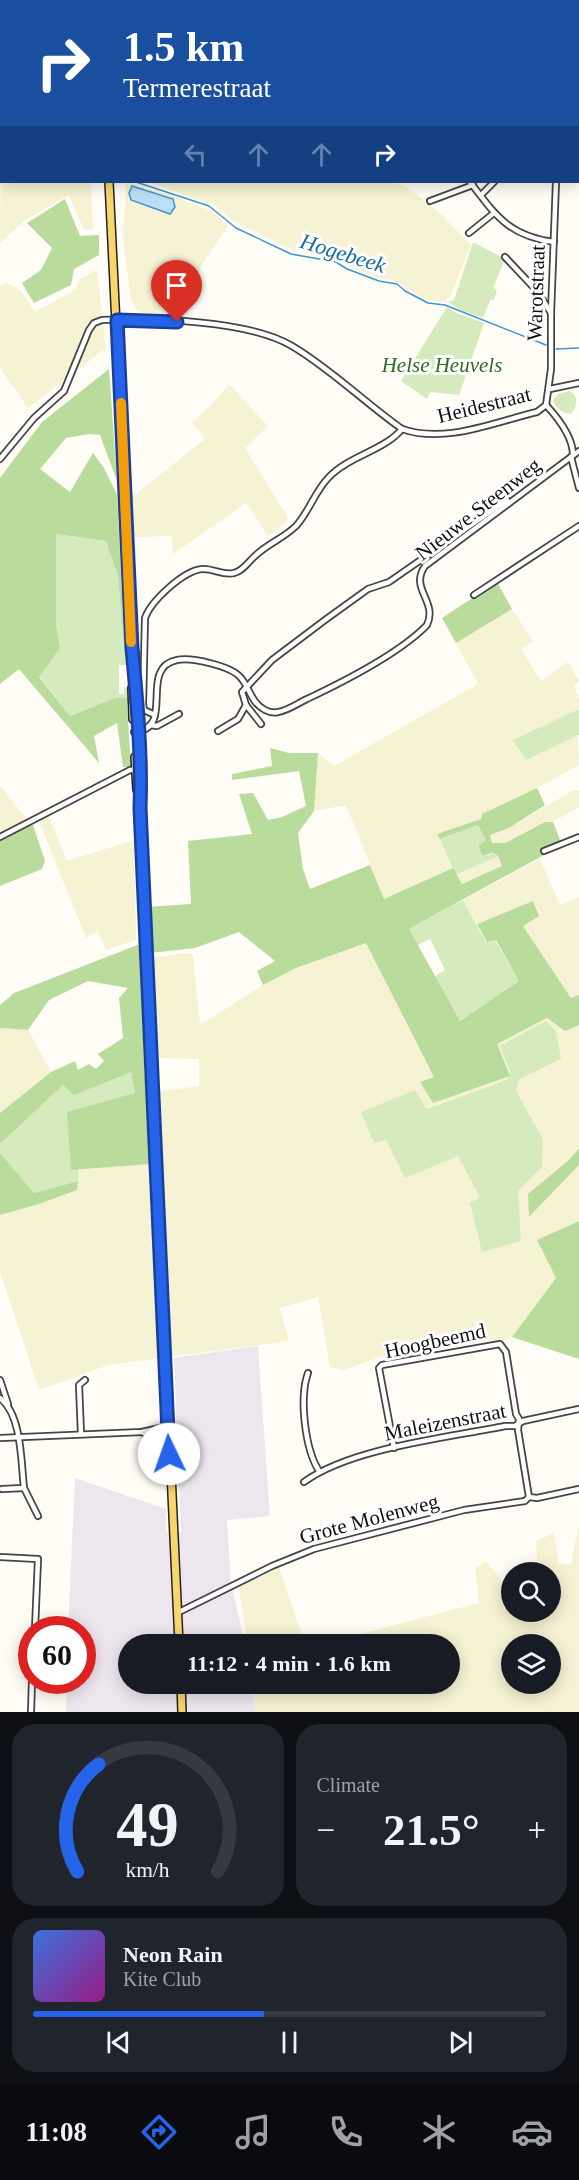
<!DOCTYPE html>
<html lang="en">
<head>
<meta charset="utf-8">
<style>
	:root { --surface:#171b24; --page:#20242c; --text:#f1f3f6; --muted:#9ea1a6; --line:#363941; --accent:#2563eb }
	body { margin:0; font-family:Georgia,serif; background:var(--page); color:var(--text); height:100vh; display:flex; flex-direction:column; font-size:22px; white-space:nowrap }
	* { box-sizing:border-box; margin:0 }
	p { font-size:20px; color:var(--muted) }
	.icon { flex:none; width:33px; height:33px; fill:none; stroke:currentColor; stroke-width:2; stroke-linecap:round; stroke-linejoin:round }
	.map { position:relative; height:1712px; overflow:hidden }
	.side { display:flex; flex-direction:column; gap:12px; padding:12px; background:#0d0f14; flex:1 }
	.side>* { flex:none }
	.hud { position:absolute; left:0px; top:0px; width:579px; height:183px; box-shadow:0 3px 15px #0003; background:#1a4fa0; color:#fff; overflow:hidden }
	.fabs { position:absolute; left:501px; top:1562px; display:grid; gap:12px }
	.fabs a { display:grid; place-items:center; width:60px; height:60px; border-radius:50%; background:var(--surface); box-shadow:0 3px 15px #0003; font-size:30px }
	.speed { position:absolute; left:18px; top:1616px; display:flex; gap:12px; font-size:30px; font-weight:700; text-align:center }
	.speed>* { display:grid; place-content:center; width:78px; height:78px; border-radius:50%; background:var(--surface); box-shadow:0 3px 15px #0003; line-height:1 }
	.speed .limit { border:9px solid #d22; background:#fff; color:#111 }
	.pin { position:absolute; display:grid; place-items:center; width:51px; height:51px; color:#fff; margin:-62px -26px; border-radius:50% 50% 50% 0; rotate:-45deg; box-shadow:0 0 6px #0007 }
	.pin .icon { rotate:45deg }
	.me { position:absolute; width:66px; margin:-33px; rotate:357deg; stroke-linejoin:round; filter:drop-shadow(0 0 4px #0008) }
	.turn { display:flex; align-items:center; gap:21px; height:126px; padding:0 24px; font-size:27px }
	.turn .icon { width:78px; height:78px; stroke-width:2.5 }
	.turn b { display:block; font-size:42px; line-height:51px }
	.lanes { display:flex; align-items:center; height:57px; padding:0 24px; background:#0003; justify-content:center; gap:30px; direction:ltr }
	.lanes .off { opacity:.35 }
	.big { font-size:45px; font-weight:700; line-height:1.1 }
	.side .tile { flex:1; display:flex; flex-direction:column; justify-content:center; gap:9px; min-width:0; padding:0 21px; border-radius:24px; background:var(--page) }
	.side .dial { align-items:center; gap:0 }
	.dial svg { height:156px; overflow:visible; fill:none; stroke:var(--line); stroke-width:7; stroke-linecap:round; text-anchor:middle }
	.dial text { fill:var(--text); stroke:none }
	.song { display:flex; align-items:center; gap:18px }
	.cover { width:72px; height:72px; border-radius:9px; background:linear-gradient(135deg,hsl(220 70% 55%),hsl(310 70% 35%)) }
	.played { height:6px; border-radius:3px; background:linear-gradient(90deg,var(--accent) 45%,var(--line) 45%) }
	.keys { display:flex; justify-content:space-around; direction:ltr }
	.heat { display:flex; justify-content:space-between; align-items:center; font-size:33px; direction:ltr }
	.side .tiles { flex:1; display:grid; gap:12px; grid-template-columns:1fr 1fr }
	.tile:last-child { grid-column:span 2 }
	.trip { position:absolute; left:118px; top:1634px; width:342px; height:60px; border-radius:30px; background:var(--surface); box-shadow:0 3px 15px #0003; font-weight:700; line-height:60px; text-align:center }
	.menu { display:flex; height:96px; justify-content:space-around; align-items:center; background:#090b0e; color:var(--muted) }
	.menu .icon { width:42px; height:42px }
	.menu .current { color:var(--accent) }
	.menu b { font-size:27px; color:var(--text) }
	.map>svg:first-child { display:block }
	.industrial { fill:#eee6ef }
	.farmland { fill:#f6f3d4; fill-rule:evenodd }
	.green { fill:#d5ebbd }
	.forest { fill:#b9dc9c }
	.water { fill:#b9e0f7; stroke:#3f96cf; stroke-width:1.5 }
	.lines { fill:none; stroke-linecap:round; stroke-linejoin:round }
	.stream { stroke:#3f96cf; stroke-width:1.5 }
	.minor-casing { stroke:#444; stroke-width:8 }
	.primary-casing { stroke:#222; stroke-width:10 }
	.minor { stroke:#fff; stroke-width:4.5 }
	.primary { stroke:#f9d66b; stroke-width:7 }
	.route-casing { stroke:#184099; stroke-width:15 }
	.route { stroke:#2563eb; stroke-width:10 }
	.slow { stroke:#f59e0b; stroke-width:10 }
	.labels { text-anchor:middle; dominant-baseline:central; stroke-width:6; stroke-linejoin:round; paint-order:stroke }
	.street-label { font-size:21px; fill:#111; stroke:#fff }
	.park-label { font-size:21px; font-style:italic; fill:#2f6b1f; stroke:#fff }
	.water-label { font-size:22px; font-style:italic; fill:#1768a6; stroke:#fff }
</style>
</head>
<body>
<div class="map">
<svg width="579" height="1712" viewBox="0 0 579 1712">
	<rect width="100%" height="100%" fill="#fffdf5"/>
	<path class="industrial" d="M258 1346 270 1516 227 1520 231 1583 245 1644H129V1683H252L255 1712H66L67 1680H82V1629H68L75 1478 166 1509V1532H181L174 1359 164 1357 174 1358Z"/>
	<g class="farmland">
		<path d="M1 125 2 182H91L93 229 84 230 69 195 25 220 0 243Z"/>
		<path d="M126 182 171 195 189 203 212 211 228 226 168 316 166 313H143L136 309 131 301 123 239Z"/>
		<path d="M148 182H394L410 189 442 215 471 245 450 297 447 298 446 302 430 300 419 296 394 280 382 279 355 269 338 259 288 248 233 221 216 206Z"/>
		<path d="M97 270 106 348 28 408 0 368V286L7 283 20 290 35 312 75 290 80 279Z"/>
		<path d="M229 384 268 426 245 448 287 516V522L268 536 246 503 173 554 172 536 133 537 132 497 205 439 192 422 211 405Z"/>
		<path d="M512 609 533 641 521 649 541 681 568 662 579 681 574 686 579 699V709L513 740 526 760 578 735 579 765 537 788 483 814 481 819 438 834 453 868 384 899 346 805 314 811 318 753 334 766 478 684 456 643Z"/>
		<path d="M0 785 28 821 0 836Z"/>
		<path d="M574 790H579V807L553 822H545L505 843H492L489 835 509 828Z"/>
		<path d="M49 816 67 861 134 840 136 940 106 950 98 931 86 938 39 821Z"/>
		<path d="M498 856 503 866 462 885 458 880 456 875Z"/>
		<path d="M540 859 560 905 579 897V995L571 998 523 926 533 901 477 924 463 900Z"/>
		<path d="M366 943 435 1078 510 1076 496 1044 547 1018 565 1031 579 1025V1148L530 1216 579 1165V1221L537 1240 556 1278 512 1337 503 1341 482 1340 380 1357 344 1370 330 1367 318 1297 280 1308 289 1341 108 1365 39 1390 0 1272V1215L39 1204 77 1190 78 1170 157 1163 156 1092 199 1086V1059L157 1058 151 961 154 957 188 953 193 955 200 1025 263 985 296 968Z"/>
		<path d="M0 1028 28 1030 51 1072 0 1113Z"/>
		<path d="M579 1522V1712H255L252 1683H450V1644H321L479 1603 475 1568 486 1561 511 1592 512 1611H550V1572H536L538 1570 536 1541 554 1533 559 1563 571 1565ZM512 1644H550V1683H512Z"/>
		<path d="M279 1567 305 1644H247L239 1587Z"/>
	</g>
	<g class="green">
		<path d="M473 242 505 259 493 288 497 290 494 300 491 299 483 318 461 310 448 302 454 300Z"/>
		<path d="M447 307 456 313 484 323 459 395 430 392 427 399 401 381Z"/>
		<path d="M570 391C579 396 577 406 571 414 562 413 556 409 553 400L558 394Z"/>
		<path d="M56 534 106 541 118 576 126 655V665H119V694H124V687H127L128 698H113L70 716 39 676 60 647 56 624Z"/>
		<path d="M579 709V735L526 760 513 740Z"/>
		<path d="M478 825 486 841 483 856 497 853 498 856 456 875 440 839Z"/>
		<path d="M463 900 486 942 495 940 519 981 460 1021 434 977 445 970 430 939 417 945 409 929Z"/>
		<path d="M546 1021 556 1031 561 1059 519 1079 516 1091 543 1139 542 1167 518 1191 521 1241 482 1252 470 1203 480 1197 458 1156 405 1178 386 1140 374 1143 361 1112 415 1090 427 1109 507 1080 510 1071 500 1046Z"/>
		<path d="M131 1071 135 1093 78 1170V1181L34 1193 0 1153V1144L63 1085 74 1094Z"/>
	</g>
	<g class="forest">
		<path d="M65 199 80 236 99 235V255L74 269 71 285 34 303 22 283 41 270 52 248 27 223Z"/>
		<path d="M109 369 117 481 100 435 90 434 66 438 40 469 70 492 93 453 104 468 117 495 125 655 118 576 106 541 56 534V624L60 648 39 677 70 716 114 698H128L127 706 131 767H123L117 723 94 736 99 763 19 669 0 684V478L42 422Z"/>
		<path d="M497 582 512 609 456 643 442 618Z"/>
		<path d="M270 748 289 753H318L314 811 298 833 303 869 310 889 370 865 384 899 453 868 462 884 502 866 497 854 491 853 483 856 478 845 486 841 478 825 440 839 437 834 481 819 482 814 537 788 545 805 509 828 490 835 492 843H505L545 822H553L562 845 409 929 460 1021 519 981 496 940 487 942 477 924 533 901 539 916 523 926 571 998 579 995V1025L565 1031 547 1018 497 1044 510 1076 433 1103 420 1082 434 1077 366 943 296 968 263 985 257 971 275 961 239 932 195 948 150 953 146 907 191 904 188 841 252 834 239 794 253 793 268 820 282 817 306 806 299 771 232 780V774L272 766Z"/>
		<path d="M30 824 33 825 45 861 42 869 0 886V839Z"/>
		<path d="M140 944 144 1066 151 1164 71 1170 67 1112 135 1093 131 1072 74 1095 63 1085 0 1144V1113L51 1072 75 1061 78 1070 89 1064 96 1069 104 1061 98 1054 123 1038 119 998 128 988 88 981 49 1000 28 1030 0 1028V1005L14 993Z"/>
		<path d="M579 1148V1165L529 1217 528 1194 569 1160Z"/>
		<path d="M0 1153 34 1193 78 1181 77 1190 39 1204 0 1215Z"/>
		<path d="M579 1221V1359L512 1337 556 1278 537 1240Z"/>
	</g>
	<path class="water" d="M132 186 173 199 175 207 170 214 131 200 129 193Z"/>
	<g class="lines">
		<g class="stream">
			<path d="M0 111 2 112"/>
			<path d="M136 182 209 206 236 228 291 254 336 262 347 269 379 281 397 284 405 291 428 303 445 305 546 345"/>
			<path d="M556 349 579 348"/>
		</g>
		<defs>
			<g id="minor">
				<path d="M561 2V0"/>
				<path d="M578 71 579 72"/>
				<path d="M470 182C496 216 509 236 554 242"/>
				<path d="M481 195 494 182"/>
				<path d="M430 201 473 185"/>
				<path d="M469 233 494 213"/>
				<path d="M505 257 537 291 551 313"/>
				<path d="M550 389 579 383"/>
				<path d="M546 405 551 369V313L556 182"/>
				<path d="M546 405C558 418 573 437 573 455"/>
				<path d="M571 457 579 488"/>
				<path d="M0 459 34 418 64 391 89 330 94 323 102 320C153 318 248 320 292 346 331 369 365 403 402 429 446 444 494 422 537 412L546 405"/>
				<path d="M474 595 579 526"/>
				<path d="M155 715 144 710 143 704 145 618C151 601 183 571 202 569 213 568 223 576 234 573 243 571 248 562 255 556 267 544 284 538 296 526 309 512 315 491 329 477 349 456 385 450 402 429"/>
				<path d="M261 724 246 705 242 692 272 660 325 620 368 589 389 582 504 502 507 500 509 503"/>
				<path d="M150 725 157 726 179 714"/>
				<path d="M218 731 238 719 246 705"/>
				<path d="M134 732C177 729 137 668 177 660 191 657 232 666 241 678 250 688 251 703 265 710 269 712 274 713 278 712 289 710 298 703 307 699 343 682 400 653 427 625 438 601 409 589 425 566L579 451"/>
				<path d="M0 837 130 770 137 769"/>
				<path d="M544 851 579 837"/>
				<path d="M308 1373C299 1398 305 1449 319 1471"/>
				<path d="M0 1380 8 1404"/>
				<path d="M0 1398C22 1415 21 1462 24 1488L2 1489"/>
				<path d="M142 1432 149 1436 168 1438"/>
				<path d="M81 1434 79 1385 85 1380"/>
				<path d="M0 1438 142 1432 168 1426"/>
				<path d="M394 1448 379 1368 382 1365 500 1344 506 1352 516 1414 519 1419 518 1430 529 1497"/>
				<path d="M304 1482C351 1448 446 1438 505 1426H515L523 1421 579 1409"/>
				<path d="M24 1488 38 1516"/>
				<path d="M0 1557 38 1559 35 1629"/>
				<path d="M177 1613 272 1566 314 1549 464 1510 525 1501 529 1497 537 1498 579 1489"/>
				<path d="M31 1712 32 1680"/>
			</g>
			<g id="primary">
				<path d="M100 0 101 2"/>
				<path d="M109 182 132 650"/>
				<path d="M132 648C137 701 142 755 140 808L179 1644"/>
				<path d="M132 688 133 719"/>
				<path d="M135 757 137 790"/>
				<path d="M181 1683 182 1712"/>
			</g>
		</defs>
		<use href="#minor" class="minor-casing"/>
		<use href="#primary" class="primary-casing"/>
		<use href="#minor" class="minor"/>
		<use href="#primary" class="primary"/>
	</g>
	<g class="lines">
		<defs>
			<path id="route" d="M169 1454 140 808C142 755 137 701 132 648L117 320 177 322"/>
		</defs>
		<use href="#route" class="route-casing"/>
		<use href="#route" class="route"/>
		<path class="slow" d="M121 403 131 642"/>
	</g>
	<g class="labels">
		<g class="street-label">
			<text transform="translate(536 293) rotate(-88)">Warotstraat</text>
			<text transform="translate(484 405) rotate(-14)">Heidestraat</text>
			<text transform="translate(478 509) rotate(-38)">Nieuwe Steenweg</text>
			<text transform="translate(435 1341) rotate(-12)">Hoogbeemd</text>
			<text transform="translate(445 1422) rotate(-11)">Maleizenstraat</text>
			<text transform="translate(369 1519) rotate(-15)">Grote Molenweg</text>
		</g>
		<g class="park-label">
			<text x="442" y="365">Helse Heuvels</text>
		</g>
		<g class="water-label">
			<text transform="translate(343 253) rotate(17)">Hogebeek</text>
		</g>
	</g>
</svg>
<div class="fabs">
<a><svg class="icon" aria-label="search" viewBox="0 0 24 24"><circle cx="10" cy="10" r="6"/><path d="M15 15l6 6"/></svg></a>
<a><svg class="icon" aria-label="layers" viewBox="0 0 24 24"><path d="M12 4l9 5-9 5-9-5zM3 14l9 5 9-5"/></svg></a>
</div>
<div class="speed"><div class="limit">60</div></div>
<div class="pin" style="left:177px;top:322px;background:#d93025"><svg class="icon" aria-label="arrive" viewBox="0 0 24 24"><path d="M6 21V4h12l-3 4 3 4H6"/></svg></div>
<svg class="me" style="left:169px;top:1454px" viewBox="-20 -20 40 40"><circle r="19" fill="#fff"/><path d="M0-13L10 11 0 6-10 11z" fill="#2563eb"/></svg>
<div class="trip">11:12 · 4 min · 1.6 km</div>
<div class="hud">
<div class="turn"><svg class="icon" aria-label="right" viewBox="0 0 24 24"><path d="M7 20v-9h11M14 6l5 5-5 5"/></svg><div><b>1.5 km</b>Termerestraat</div></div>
<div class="lanes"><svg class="icon off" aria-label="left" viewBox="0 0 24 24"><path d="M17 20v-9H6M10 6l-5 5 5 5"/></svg><svg class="icon off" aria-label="ahead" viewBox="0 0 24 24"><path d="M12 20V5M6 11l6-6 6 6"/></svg><svg class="icon off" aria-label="ahead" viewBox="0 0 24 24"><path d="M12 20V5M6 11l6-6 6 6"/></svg><svg class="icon" aria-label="right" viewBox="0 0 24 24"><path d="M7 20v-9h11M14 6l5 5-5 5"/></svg></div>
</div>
</div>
<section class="side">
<div class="tiles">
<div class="tile dial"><svg viewBox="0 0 100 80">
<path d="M14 69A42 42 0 1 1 86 69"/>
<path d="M14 69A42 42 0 0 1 25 14" stroke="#2563eb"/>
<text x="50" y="56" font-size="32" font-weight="700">49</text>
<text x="50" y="72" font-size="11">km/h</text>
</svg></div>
<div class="tile"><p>Climate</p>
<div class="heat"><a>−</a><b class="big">21.5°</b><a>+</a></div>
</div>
<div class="tile">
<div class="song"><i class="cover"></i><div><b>Neon Rain</b><p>Kite Club</p></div></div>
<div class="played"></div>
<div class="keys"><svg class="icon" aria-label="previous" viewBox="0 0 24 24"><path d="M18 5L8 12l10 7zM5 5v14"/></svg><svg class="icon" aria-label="pause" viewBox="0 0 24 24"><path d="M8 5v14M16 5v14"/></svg><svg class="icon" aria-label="next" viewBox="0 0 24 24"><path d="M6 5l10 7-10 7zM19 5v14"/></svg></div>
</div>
</div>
</section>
<nav class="menu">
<b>11:08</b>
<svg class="icon current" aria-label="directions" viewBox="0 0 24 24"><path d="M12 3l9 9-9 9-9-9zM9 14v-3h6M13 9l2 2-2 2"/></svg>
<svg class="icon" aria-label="music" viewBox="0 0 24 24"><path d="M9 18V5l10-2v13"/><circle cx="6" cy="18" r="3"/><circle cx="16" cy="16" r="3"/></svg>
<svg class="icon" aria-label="phone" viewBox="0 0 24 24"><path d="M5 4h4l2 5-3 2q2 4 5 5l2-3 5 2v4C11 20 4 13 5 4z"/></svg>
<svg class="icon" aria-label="climate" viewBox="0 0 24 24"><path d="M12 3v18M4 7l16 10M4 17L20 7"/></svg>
<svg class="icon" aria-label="car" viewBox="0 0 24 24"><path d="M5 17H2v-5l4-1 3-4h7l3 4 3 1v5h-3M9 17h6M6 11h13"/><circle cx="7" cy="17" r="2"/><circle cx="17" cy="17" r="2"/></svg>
</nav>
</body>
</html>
